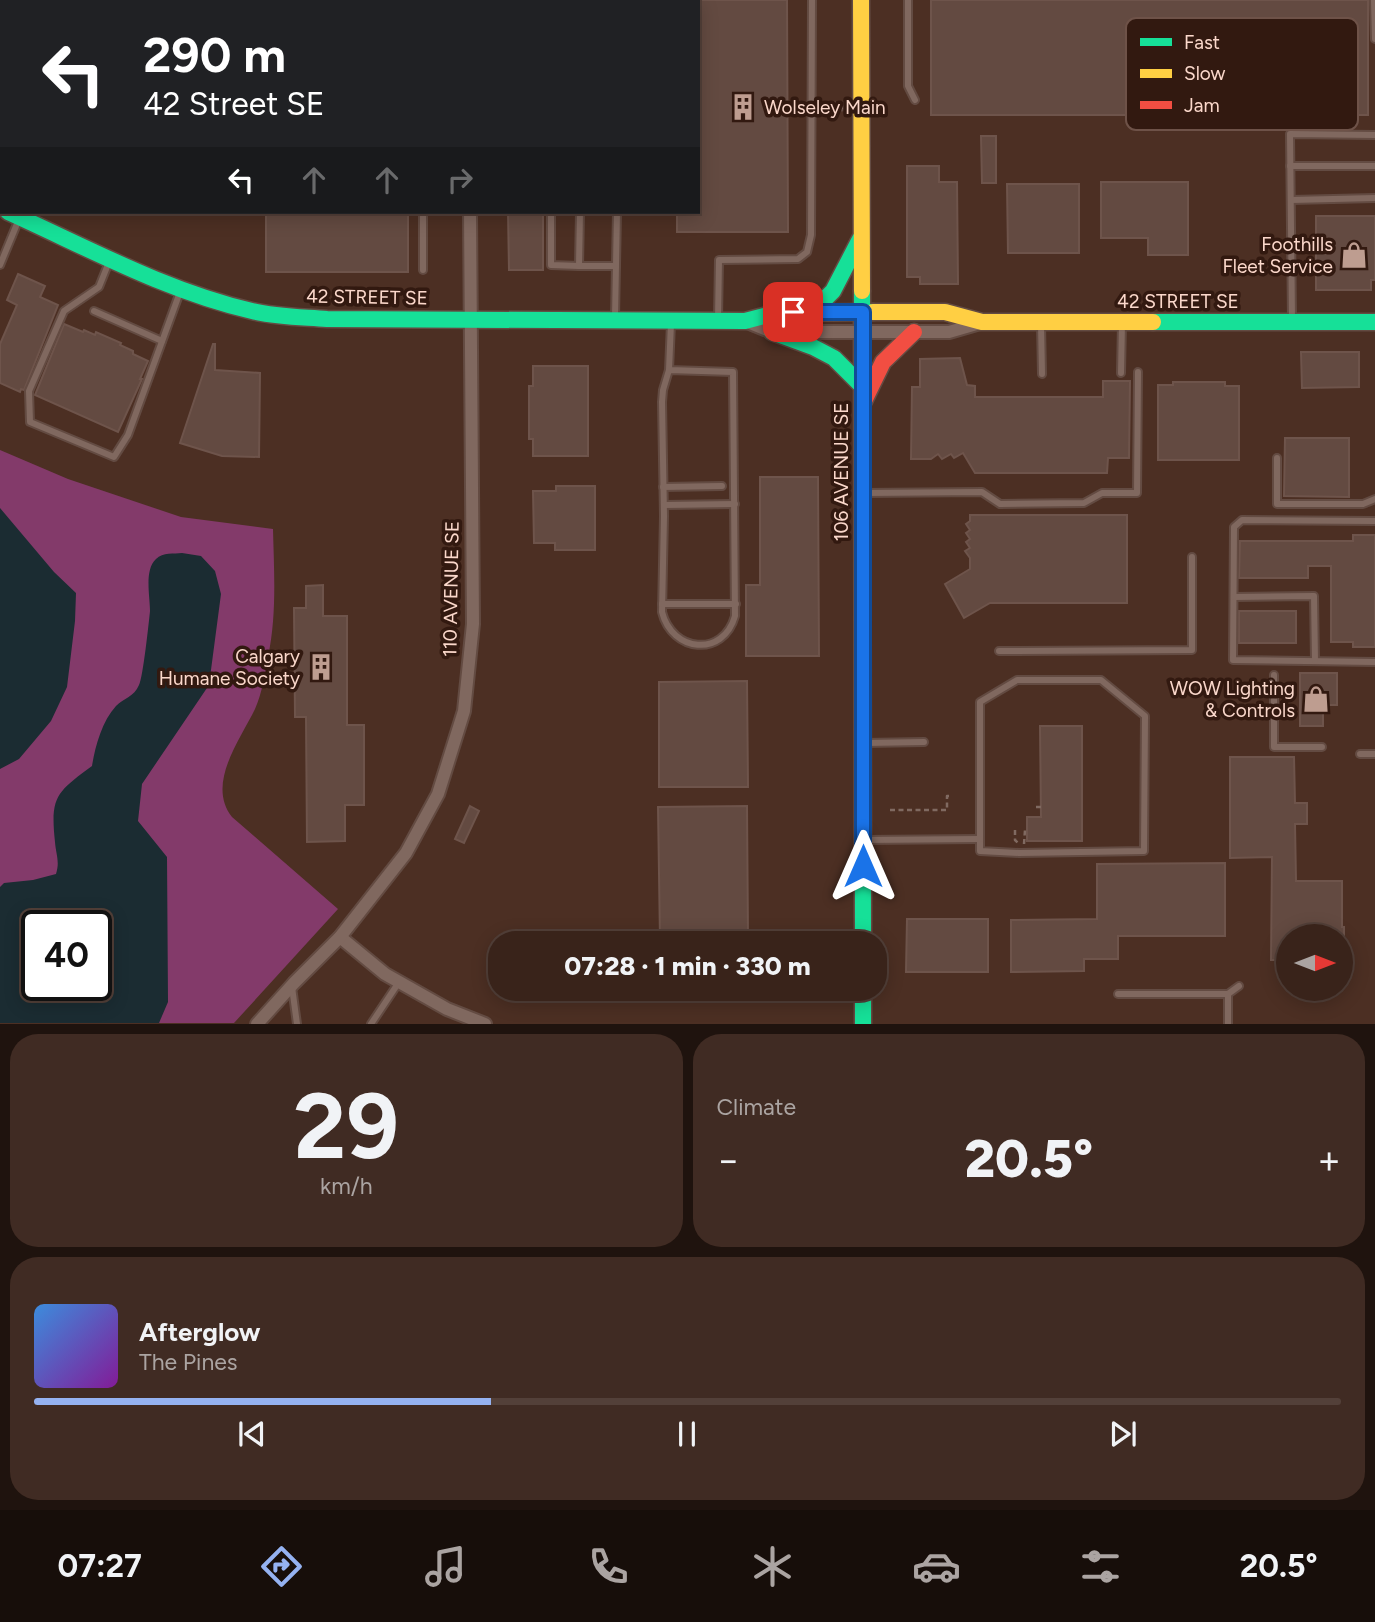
<!DOCTYPE html>
<html lang="en">
<head>
<meta charset="utf-8">
<style>
	:root { --surface:#39231a; --page:#402b23; --text:#f1f3f6; --muted:#aba4a2; --line:#534039; --accent:#95b2f1 }
	body { margin:0; font-family:Figtree,sans-serif; background:var(--page); color:var(--text); height:100vh; display:flex; flex-direction:column; font-size:26px; white-space:nowrap }
	* { box-sizing:border-box; margin:0 }
	p { font-size:23px; color:var(--muted) }
	.icon { flex:none; width:38px; height:38px; fill:none; stroke:currentColor; stroke-width:2; stroke-linecap:round; stroke-linejoin:round }
	.map { position:relative; height:1024px; overflow:hidden }
	.details { display:flex; flex-direction:column; gap:10px; padding:10px; background:#1f130e; flex:1 }
	.details>* { flex:none }
	.top-card { position:absolute; left:0px; top:0px; width:700px; height:214px; box-shadow:0 4px 18px #0003,0 0 0 2px var(--line); background:#202124; color:#fff; overflow:hidden }
	.needle { width:46px; rotate:90deg }
	.fabs { position:absolute; left:1276px; top:924px; display:grid; gap:14px }
	.fabs a { display:grid; place-items:center; width:77px; height:77px; border-radius:50%; background:var(--surface); box-shadow:0 4px 18px #0003,0 0 0 2px var(--line); font-size:35px }
	.speed { position:absolute; left:21px; top:910px; display:flex; gap:14px; font-size:35px; font-weight:700; text-align:center }
	.speed>* { display:grid; place-content:center; width:91px; height:91px; border-radius:50%; background:var(--surface); box-shadow:0 4px 18px #0003,0 0 0 2px var(--line); line-height:1 }
	.speed .limit { border:4px solid #111; border-radius:10px; background:#fff; color:#111 }
	.pin { position:absolute; display:grid; place-items:center; width:60px; height:60px; color:#fff; margin:-30px; border-radius:14px; box-shadow:0 4px 10px #0006 }
	.me { position:absolute; width:77px; margin:-38px; rotate:0deg; stroke-linejoin:round; filter:drop-shadow(0 0 5px #0008) }
	.turn { display:flex; align-items:center; gap:24px; height:147px; padding:0 28px; font-size:32px }
	.turn .icon { width:91px; height:91px; stroke-width:2.5 }
	.turn b { display:block; font-size:49px; line-height:60px }
	.lanes { display:flex; align-items:center; height:66px; padding:0 28px; background:#0003; justify-content:center; gap:35px; direction:ltr }
	.lanes .off { opacity:.35 }
	.big { font-size:52px; font-weight:800; line-height:1.1 }
	.details .widget { flex:1; display:flex; flex-direction:column; justify-content:center; gap:10px; min-width:0; padding:0 24px; border-radius:28px; background:var(--page) }
	.details .dial { align-items:center; gap:0 }
	.dial b { font-size:91px; line-height:1 }
	.song { display:flex; align-items:center; gap:21px }
	.cover { width:84px; height:84px; border-radius:10px; background:linear-gradient(135deg,hsl(210 70% 55%),hsl(290 70% 35%)) }
	.played { height:7px; border-radius:4px; background:linear-gradient(90deg,var(--accent) 35%,var(--line) 35%) }
	.keys { display:flex; justify-content:space-around; direction:ltr }
	.heat { display:flex; justify-content:space-between; align-items:center; font-size:38px; direction:ltr }
	.details .tiles { flex:1; display:grid; gap:10px; grid-template-columns:1fr 1fr }
	.widget:last-child { grid-column:span 2 }
	.trip { position:absolute; left:488px; top:931px; width:399px; height:70px; border-radius:28px; background:var(--surface); box-shadow:0 4px 18px #0003,0 0 0 2px var(--line); font-weight:800; line-height:70px; text-align:center }
	.dock { display:flex; height:112px; justify-content:space-around; align-items:center; background:#170e0a; color:var(--muted) }
	.dock .icon { width:49px; height:49px }
	.dock .on { color:var(--accent) }
	.dock b { font-size:32px; color:var(--text) }
	.map>svg:first-child { display:block }
	.green { fill:#833a6a; fill-rule:evenodd }
	.water { fill:#1b2c32; fill-rule:evenodd }
	.building { fill:#634a41; stroke:#6e544b; stroke-width:2 }
	.lines { fill:none; stroke-linecap:round; stroke-linejoin:round }
	.lane-casing { stroke:#634b42; stroke-width:10 }
	.street-casing { stroke:#634b42; stroke-width:16 }
	.fast-casing { stroke:#634b42; stroke-width:19 }
	.slow-casing { stroke:#634b42; stroke-width:19 }
	.jam-casing { stroke:#634b42; stroke-width:19 }
	.path { stroke:#806a61; stroke-width:2.5; stroke-dasharray:5 3.5; stroke-linecap:butt }
	.lane { stroke:#80685f; stroke-width:6 }
	.street { stroke:#80685f; stroke-width:12 }
	.fast { stroke:#16e098; stroke-width:16 }
	.slow { stroke:#ffcf43; stroke-width:16 }
	.jam { stroke:#f24e42; stroke-width:16 }
	.route-casing { stroke:#114b97; stroke-width:18 }
	.route { stroke:#1a73e8; stroke-width:12 }
	.labels { text-anchor:middle; dominant-baseline:central; stroke-width:7; stroke-linejoin:round; paint-order:stroke }
	.poi-label { font-size:19px; fill:#fbd8cb; stroke:#321910; text-anchor:end }
	.street-label { font-size:19px; fill:#fbd8cb; stroke:#321910 }
	.key { fill:#321910; stroke:#6e5248; stroke-width:2 }
	.key-label { font-size:19px; fill:#fbd8cb }
</style>
</head>
<body>
<div class="map">
<svg width="1375" height="1024" viewBox="0 0 1375 1024">
	<rect width="100%" height="100%" fill="#4c2f23"/>
	<path class="green" d="M0 450 68 479 181 517 273 529C274 571 277 615 268 657 265 673 262 694 255 709 240 740 206 784 232 817L338 909 234 1023H0ZM37 926H96V985H37Z"/>
	<g class="water">
		<path d="M0 508 54 572 76 593 75 621 67 687 51 721 19 759 0 769Z"/>
		<path d="M182 553 201 556 215 571 221 594 209 685 142 784 138 821 167 857 168 1002 159 1023H0V887L4 883 33 880 56 874C60 861 56 855 55 842 50 796 57 792 92 766 95 747 102 721 116 706 124 698 134 697 139 685 143 678 149 621 150 611 150 596 144 570 156 559 163 552 174 554 182 553ZM37 926H96V985H37Z"/>
	</g>
	<g class="building">
		<path d="M698 0H787L788 232H677V212H698Z"/>
		<rect x="931" y="0" width="437" height="115"/>
		<path d="M981 136H996V183H982Z"/>
		<path d="M907 166H939V182H957L958 284H920V277H907Z"/>
		<path d="M1101 182H1188V255H1148V238H1101Z"/>
		<path d="M1007 184H1079V253H1008Z"/>
		<rect x="266" y="212" width="142" height="60"/>
		<path d="M508 212H543V270H509Z"/>
		<path d="M1316 216H1375V280H1371V290H1316Z"/>
		<path d="M18 274 45 286 40 297 58 305 24 390 21 389 20 392 0 383V344L17 305 7 300Z"/>
		<path d="M64 324 83 332 84 330 95 335 96 332 121 343 120 345 133 351V354L148 361 140 379H142L118 432 35 395Z"/>
		<path d="M213 344H215V370L260 373 259 457 222 456 180 443Z"/>
		<path d="M1301 352H1359V387L1302 388Z"/>
		<path d="M960 358 967 385 975 386V397H1103V381H1130L1129 458H1108L1107 473H975L963 453 954 458 951 454 942 459 938 454 931 459H911L912 387H920V359Z"/>
		<path d="M533 366H588V456H533V439H529V386H533Z"/>
		<path d="M1173 382H1225V386H1239V460H1158V385H1173Z"/>
		<path d="M1285 438H1349V497L1284 496Z"/>
		<path d="M760 477H818L819 656H746V585H760Z"/>
		<path d="M556 486H595V550H555V543H534L533 491H556Z"/>
		<path d="M970 515H1127V603H990L964 618 945 584 970 569V558L965 551 970 548 966 542 970 539 966 533 970 530 966 524 970 521Z"/>
		<path d="M1353 535H1375V647H1353V642H1331V566H1308V578H1239L1240 541H1353Z"/>
		<path d="M323 585V616H347V725H364V805H345V841L307 842 306 717H295L294 608H306V586Z"/>
		<rect x="1239" y="611" width="57" height="32"/>
		<path d="M1300 673H1337V705H1323V726H1300Z"/>
		<path d="M747 681 748 787H659V682Z"/>
		<path d="M1040 726H1082V841H1027V817H1041Z"/>
		<path d="M1230 757H1294L1295 803H1307V824H1295L1296 881H1342V927H1344V936H1288V960H1271L1272 857 1230 858Z"/>
		<path d="M470 806 479 811 464 843 455 839Z"/>
		<path d="M747 806 748 938 660 939 658 807Z"/>
		<path d="M1225 863V936H1118V959H1084V971L1011 972V920L1097 919V864Z"/>
		<path d="M907 919H988V972H906Z"/>
	</g>
	<g class="lines">
		<defs>
			<g id="lane">
				<path d="M524 0V2"/>
				<path d="M908 0V86L915 100"/>
				<path d="M1374 0 1375 39"/>
				<path d="M423 2V0"/>
				<path d="M622 2V0"/>
				<path d="M812 107 860 106"/>
				<path d="M0 133H2"/>
				<path d="M1290 166H1375"/>
				<path d="M1291 200 1375 198"/>
				<path d="M423 212V270"/>
				<path d="M551 212V265L579 266"/>
				<path d="M580 212 579 266H616"/>
				<path d="M109 262 99 287 64 311 29 391 30 422 114 457 128 435 180 292"/>
				<path d="M0 265 19 219"/>
				<path d="M94 311 162 341"/>
				<path d="M615 318 617 212"/>
				<path d="M718 319 719 260 798 259 807 252 811 235 812 0"/>
				<path d="M1292 320 1290 134 1375 135"/>
				<path d="M1041 324 1042 374"/>
				<path d="M669 370 733 372 735 616C723 658 672 652 662 612L664 516 662 402 663 390 669 370 671 323"/>
				<path d="M1121 373 1122 322"/>
				<path d="M1277 458V504H1363L1375 499"/>
				<path d="M663 487 722 486"/>
				<path d="M863 493 982 492 1000 504 1084 503 1102 493H1137L1138 372"/>
				<path d="M664 505 735 504"/>
				<path d="M1375 521 1242 520 1234 527 1233 660 1375 662"/>
				<path d="M1234 597 1314 596 1315 661"/>
				<path d="M662 604H736"/>
				<path d="M999 651 1192 650V557"/>
				<path d="M1274 675V747H1322"/>
				<path d="M1017 680H1101L1145 716 1144 851 1019 853 980 851V702Z"/>
				<path d="M865 743 924 742"/>
				<path d="M1360 754H1375"/>
				<path d="M863 840 980 839"/>
				<path d="M292 987 297 1024"/>
				<path d="M1118 994H1228L1239 986"/>
				<path d="M371 1024 399 982"/>
				<path d="M1228 1024V994"/>
			</g>
			<g id="street">
				<path d="M470 2V0"/>
				<path d="M745 321 772 332H949L980 323"/>
				<path d="M340 937 385 974 447 1009 485 1024"/>
				<path d="M257 1024 294 983 340 937 406 853 438 794 464 711 473 624 470 212"/>
			</g>
			<g id="fast">
				<path d="M8 212C88 248 166 291 252 311 277 317 302 317 327 319L745 321 775 313 873 312"/>
				<path d="M862 291 863 943"/>
				<path d="M812 312 833 291 860 239"/>
				<path d="M1153 322H1375"/>
				<path d="M772 332 813 347 834 358 862 386"/>
				<path d="M863 989V1024"/>
			</g>
			<g id="slow">
				<path d="M861 0 862 291"/>
				<path d="M873 312H945L982 322H1153"/>
			</g>
			<path id="jam" d="M864 401 883 362 914 332"/>
		</defs>
		<use href="#lane" class="lane-casing"/>
		<use href="#street" class="street-casing"/>
		<use href="#fast" class="fast-casing"/>
		<use href="#slow" class="slow-casing"/>
		<use href="#jam" class="jam-casing"/>
		<g class="path">
			<path d="M1036 807H1041"/>
			<path d="M890 810H947V796H950"/>
			<path d="M1015 830V840L1018 843"/>
			<path d="M1024 844 1025 830"/>
		</g>
		<use href="#lane" class="lane"/>
		<use href="#street" class="street"/>
		<use href="#fast" class="fast"/>
		<use href="#slow" class="slow"/>
		<use href="#jam" class="jam"/>
	</g>
	<g class="lines">
		<defs>
			<path id="route" d="M793 312H863V866"/>
		</defs>
		<use href="#route" class="route-casing"/>
		<use href="#route" class="route"/>
	</g>
	<defs>
		<symbol id="building-bare" viewBox="-9 -9 18 18"><path d="M-4-6H4V6H1V3H-1V6H-4ZM-2.5-4.3h1.7v1.8h-1.7ZM.8-4.3h1.7v1.8H.8ZM-2.5-1h1.7V.8h-1.7ZM.8-1h1.7V.8H.8Z" fill="#be9d90" stroke="#321910" stroke-width="2.5" paint-order="stroke"/></symbol>
		<symbol id="shop-bare" viewBox="-9 -9 18 18"><path d="M-5-2.5h2.3a2.7 3.5 0 0 1 5.4 0H5L5.5 6h-11ZM-1.5-2.5h3a1.5 2.3 0 0 0-3 0Z" fill="#be9d90" stroke="#321910" stroke-width="2.5" paint-order="stroke"/></symbol>
	</defs>
	<g fill-rule="evenodd">
		<use href="#building-bare" x="724" y="88" width="38" height="38"/>
		<use href="#shop-bare" x="1335" y="236" width="38" height="38"/>
		<use href="#building-bare" x="302" y="648" width="38" height="38"/>
		<use href="#shop-bare" x="1297" y="680" width="38" height="38"/>
	</g>
	<g class="labels">
		<g class="poi-label">
			<text x="764" y="107" text-anchor="start">Wolseley Main</text>
			<text x="1333" y="244">Foothills<tspan x="1333" dy="22">Fleet Service</tspan></text>
			<text x="300" y="656">Calgary<tspan x="300" dy="22">Humane Society</tspan></text>
			<text x="1295" y="688">WOW Lighting<tspan x="1295" dy="22">&amp; Controls</tspan></text>
		</g>
		<g class="street-label">
			<text transform="translate(367 297) rotate(1)">42 STREET SE</text>
			<text x="1178" y="301">42 STREET SE</text>
			<text transform="translate(841 472) rotate(-90)">106 AVENUE SE</text>
			<text transform="translate(451 589) rotate(-89)">110 AVENUE SE</text>
		</g>
	</g>
	<rect x="1126" y="18" width="232" height="112" rx="10" class="key"/>
	<rect x="1140" y="38" width="32" height="8" fill="#16e098"/>
	<rect x="1140" y="69" width="32" height="9" fill="#ffcf43"/>
	<rect x="1140" y="101" width="32" height="8" fill="#f24e42"/>
	<g class="key-label">
		<text x="1184" y="49">Fast</text>
		<text x="1184" y="80">Slow</text>
		<text x="1184" y="112">Jam</text>
	</g>
</svg>
<div class="fabs">
<a><svg class="needle" viewBox="-14 -14 28 28"><path d="M0-13l5 13h-10z" fill="#e53935"/><path d="M0 13l5-13h-10z" fill="#aba4a2"/></svg></a>
</div>
<div class="speed"><div class="limit">40</div></div>
<div class="pin" style="left:793px;top:312px;background:#d93025"><svg class="icon" aria-label="arrive" viewBox="0 0 24 24"><path d="M6 21V4h12l-3 4 3 4H6"/></svg></div>
<svg class="me" style="left:863px;top:866px" viewBox="-20 -20 40 40"><path d="M0-17L14 15 0 8-14 15z" fill="#1a73e8" stroke="#fff" stroke-width="4"/></svg>
<div class="trip">07:28 · 1 min · 330 m</div>
<div class="top-card">
<div class="turn"><svg class="icon" aria-label="left" viewBox="0 0 24 24"><path d="M17 20v-9H6M10 6l-5 5 5 5"/></svg><div><b>290 m</b>42 Street SE</div></div>
<div class="lanes"><svg class="icon" aria-label="left" viewBox="0 0 24 24"><path d="M17 20v-9H6M10 6l-5 5 5 5"/></svg><svg class="icon off" aria-label="ahead" viewBox="0 0 24 24"><path d="M12 20V5M6 11l6-6 6 6"/></svg><svg class="icon off" aria-label="ahead" viewBox="0 0 24 24"><path d="M12 20V5M6 11l6-6 6 6"/></svg><svg class="icon off" aria-label="right" viewBox="0 0 24 24"><path d="M7 20v-9h11M14 6l5 5-5 5"/></svg></div>
</div>
</div>
<section class="details">
<div class="tiles">
<div class="widget dial"><b>29</b><p>km/h</p></div>
<div class="widget"><p>Climate</p>
<div class="heat"><a>−</a><b class="big">20.5°</b><a>+</a></div>
</div>
<div class="widget">
<div class="song"><i class="cover"></i><div><b>Afterglow</b><p>The Pines</p></div></div>
<div class="played"></div>
<div class="keys"><svg class="icon" aria-label="previous" viewBox="0 0 24 24"><path d="M18 5L8 12l10 7zM5 5v14"/></svg><svg class="icon" aria-label="pause" viewBox="0 0 24 24"><path d="M8 5v14M16 5v14"/></svg><svg class="icon" aria-label="next" viewBox="0 0 24 24"><path d="M6 5l10 7-10 7zM19 5v14"/></svg></div>
</div>
</div>
</section>
<nav class="dock">
<b>07:27</b>
<svg class="icon on" aria-label="directions" viewBox="0 0 24 24"><path d="M12 3l9 9-9 9-9-9zM9 14v-3h6M13 9l2 2-2 2"/></svg>
<svg class="icon" aria-label="music" viewBox="0 0 24 24"><path d="M9 18V5l10-2v13"/><circle cx="6" cy="18" r="3"/><circle cx="16" cy="16" r="3"/></svg>
<svg class="icon" aria-label="phone" viewBox="0 0 24 24"><path d="M5 4h4l2 5-3 2q2 4 5 5l2-3 5 2v4C11 20 4 13 5 4z"/></svg>
<svg class="icon" aria-label="climate" viewBox="0 0 24 24"><path d="M12 3v18M4 7l16 10M4 17L20 7"/></svg>
<svg class="icon" aria-label="car" viewBox="0 0 24 24"><path d="M5 17H2v-5l4-1 3-4h7l3 4 3 1v5h-3M9 17h6M6 11h13"/><circle cx="7" cy="17" r="2"/><circle cx="17" cy="17" r="2"/></svg>
<svg class="icon" aria-label="filters" viewBox="0 0 24 24"><path d="M4 7h16M4 17h16"/><circle cx="9" cy="7" r="2"/><circle cx="15" cy="17" r="2"/></svg>
<b>20.5°</b>
</nav>
</body>
</html>
